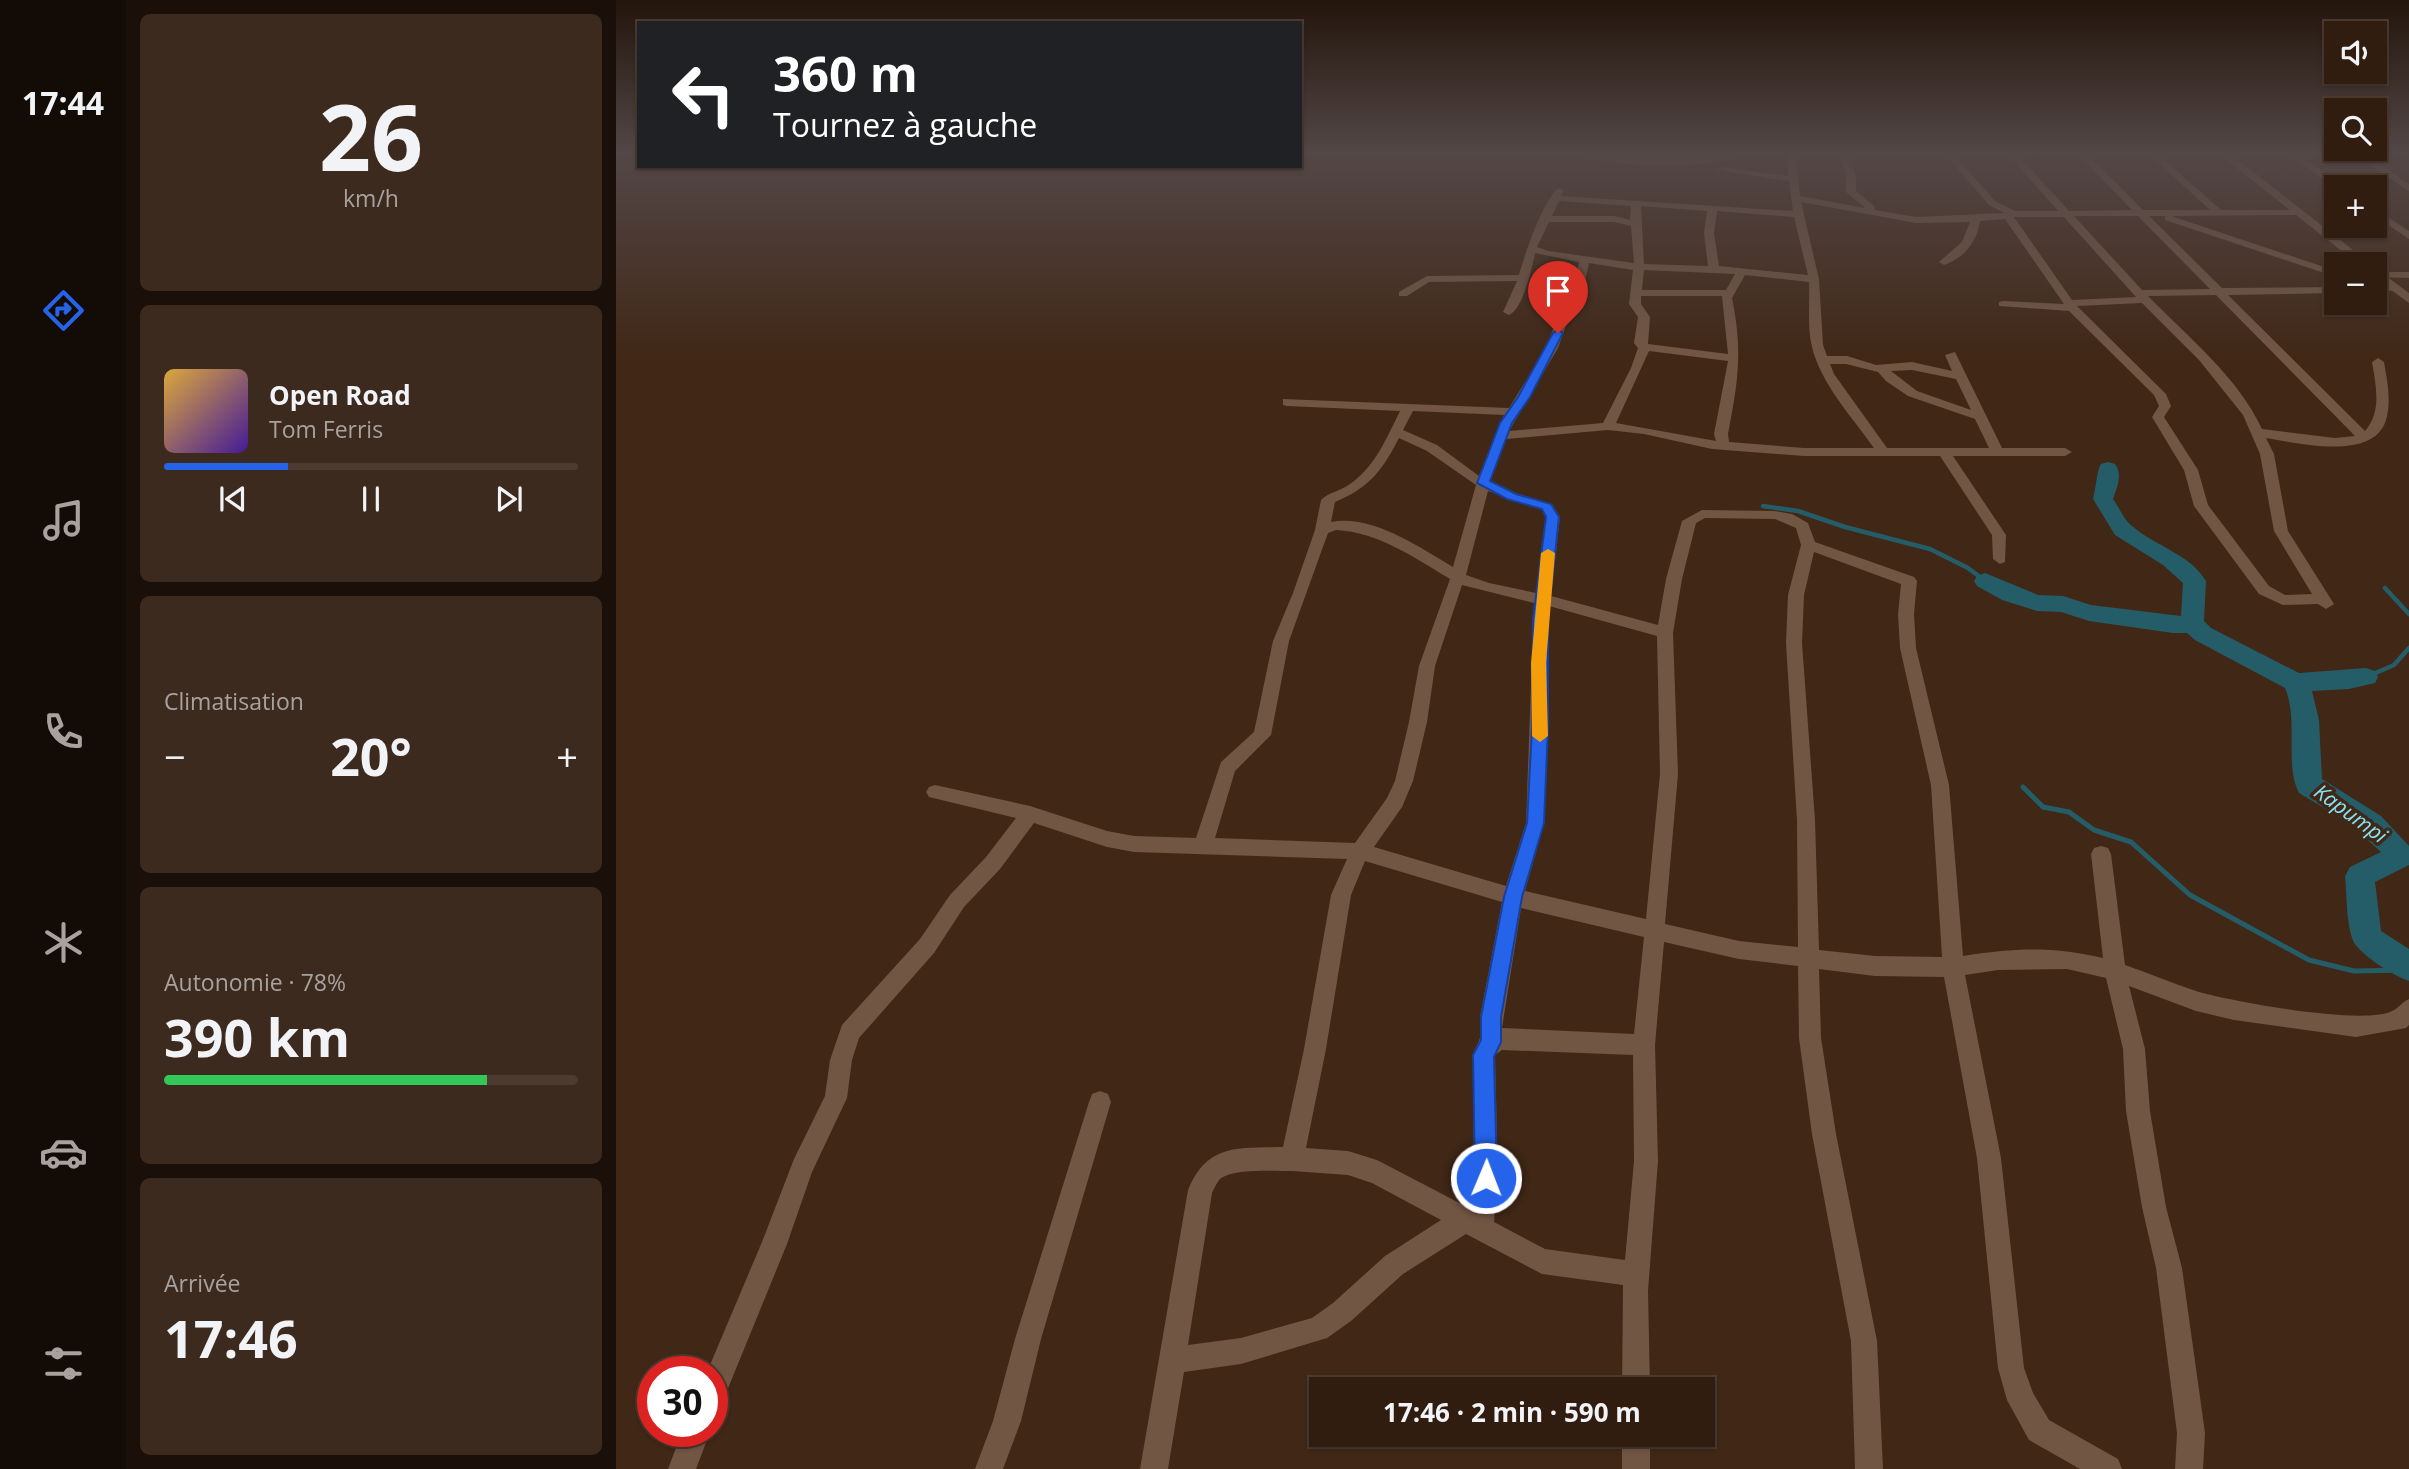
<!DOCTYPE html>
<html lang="fr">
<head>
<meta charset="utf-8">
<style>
	:root { --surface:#301d10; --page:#3c2a1e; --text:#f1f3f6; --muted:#a8a29f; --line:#4b3b30; --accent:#2563eb }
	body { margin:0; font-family:"Open Sans",sans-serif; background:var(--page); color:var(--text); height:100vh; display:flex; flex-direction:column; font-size:26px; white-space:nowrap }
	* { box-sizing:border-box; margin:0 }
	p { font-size:23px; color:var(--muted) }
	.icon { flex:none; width:38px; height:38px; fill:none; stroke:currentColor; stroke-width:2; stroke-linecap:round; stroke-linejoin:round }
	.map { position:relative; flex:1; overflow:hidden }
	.drawer { display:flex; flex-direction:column; gap:14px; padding:14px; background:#1a1009; width:490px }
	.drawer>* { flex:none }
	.top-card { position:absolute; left:21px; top:21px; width:665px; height:147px; border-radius:0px; box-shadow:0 2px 5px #0004,0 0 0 2px var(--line); background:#202124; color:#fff; overflow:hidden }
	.buttons { position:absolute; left:1708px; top:21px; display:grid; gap:14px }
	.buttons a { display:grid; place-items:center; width:63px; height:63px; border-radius:0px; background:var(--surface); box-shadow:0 2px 5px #0004,0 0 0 2px var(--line); font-size:35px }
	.speed { position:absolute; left:21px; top:1356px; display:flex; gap:14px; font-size:35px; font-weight:700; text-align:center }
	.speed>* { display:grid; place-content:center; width:91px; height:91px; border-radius:50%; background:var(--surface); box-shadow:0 2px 5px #0004,0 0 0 2px var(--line); line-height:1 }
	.speed .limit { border:10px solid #d22; background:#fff; color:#111 }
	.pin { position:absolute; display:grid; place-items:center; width:60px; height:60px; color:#fff; margin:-72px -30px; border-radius:50% 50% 50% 0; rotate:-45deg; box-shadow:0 0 7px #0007 }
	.pin .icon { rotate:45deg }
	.me { position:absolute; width:77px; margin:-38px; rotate:1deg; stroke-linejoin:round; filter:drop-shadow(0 0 5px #0008) }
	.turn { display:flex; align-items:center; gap:24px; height:147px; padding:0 21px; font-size:32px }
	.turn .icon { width:91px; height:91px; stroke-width:2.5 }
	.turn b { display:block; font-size:49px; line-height:60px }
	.big { font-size:52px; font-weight:700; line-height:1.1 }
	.drawer .tile { flex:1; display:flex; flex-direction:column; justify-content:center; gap:10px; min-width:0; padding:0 24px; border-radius:10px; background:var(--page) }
	.drawer .dial { align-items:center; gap:0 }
	.dial b { font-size:91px; line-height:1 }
	.song { display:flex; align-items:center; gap:21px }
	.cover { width:84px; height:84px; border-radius:10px; background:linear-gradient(135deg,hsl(40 70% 55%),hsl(260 70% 35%)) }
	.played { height:7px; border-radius:4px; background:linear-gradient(90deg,var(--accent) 30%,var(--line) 30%) }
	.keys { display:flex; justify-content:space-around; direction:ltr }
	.heat { display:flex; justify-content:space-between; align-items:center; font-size:38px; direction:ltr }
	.charge { height:10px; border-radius:5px; background:linear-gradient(90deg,#34c759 78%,var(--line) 0) }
	.trip { position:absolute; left:693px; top:1377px; width:406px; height:70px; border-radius:0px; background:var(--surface); box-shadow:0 2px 5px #0004,0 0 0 2px var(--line); font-weight:700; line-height:70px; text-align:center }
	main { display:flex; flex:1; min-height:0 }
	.tab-bar { display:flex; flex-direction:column; width:126px; justify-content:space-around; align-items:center; background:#130c06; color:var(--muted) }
	.tab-bar .icon { width:49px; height:49px }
	.tab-bar .active { color:var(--accent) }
	.tab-bar b { font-size:32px; color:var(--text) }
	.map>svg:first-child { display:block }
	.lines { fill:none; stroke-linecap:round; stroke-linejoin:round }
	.stream-far2 { stroke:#245d68; stroke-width:3.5 }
	.stream-far1 { stroke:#245d68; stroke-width:4.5 }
	.stream { stroke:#245d68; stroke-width:5 }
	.river { fill:#245d68; fill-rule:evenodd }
	.minor { fill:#725644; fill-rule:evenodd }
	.tertiary { fill:#725644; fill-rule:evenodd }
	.route { fill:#2563eb; stroke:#184099; stroke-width:2 }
	.slow { fill:#f59e0b }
	.labels { text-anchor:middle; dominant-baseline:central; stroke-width:7; stroke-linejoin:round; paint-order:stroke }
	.water-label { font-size:21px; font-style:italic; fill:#87e2f6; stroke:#402716 }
</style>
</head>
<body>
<main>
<nav class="tab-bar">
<b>17:44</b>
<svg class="icon active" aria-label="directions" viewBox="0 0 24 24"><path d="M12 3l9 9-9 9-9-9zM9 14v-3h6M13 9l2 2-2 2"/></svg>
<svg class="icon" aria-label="music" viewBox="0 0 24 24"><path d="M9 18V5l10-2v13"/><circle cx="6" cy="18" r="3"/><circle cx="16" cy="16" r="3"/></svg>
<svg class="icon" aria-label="phone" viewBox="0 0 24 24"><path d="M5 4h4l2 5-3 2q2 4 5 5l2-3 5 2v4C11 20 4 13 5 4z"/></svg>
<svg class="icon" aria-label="climate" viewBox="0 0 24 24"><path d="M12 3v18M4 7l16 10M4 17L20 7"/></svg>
<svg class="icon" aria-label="car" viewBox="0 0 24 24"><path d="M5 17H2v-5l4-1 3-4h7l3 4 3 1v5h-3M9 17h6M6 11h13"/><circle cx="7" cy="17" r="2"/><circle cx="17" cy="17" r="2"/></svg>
<svg class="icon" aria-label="filters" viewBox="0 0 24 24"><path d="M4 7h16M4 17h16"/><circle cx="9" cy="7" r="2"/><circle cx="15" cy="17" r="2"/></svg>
</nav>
<section class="drawer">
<div class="tile dial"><b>26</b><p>km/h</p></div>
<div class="tile">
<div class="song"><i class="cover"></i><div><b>Open Road</b><p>Tom Ferris</p></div></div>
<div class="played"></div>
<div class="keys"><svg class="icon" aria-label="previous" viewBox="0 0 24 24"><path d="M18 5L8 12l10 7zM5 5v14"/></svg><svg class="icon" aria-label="pause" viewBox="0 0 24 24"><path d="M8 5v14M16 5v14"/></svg><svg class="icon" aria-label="next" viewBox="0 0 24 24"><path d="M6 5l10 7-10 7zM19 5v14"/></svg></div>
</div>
<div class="tile"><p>Climatisation</p>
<div class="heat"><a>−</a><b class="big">20°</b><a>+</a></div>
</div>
<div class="tile"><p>Autonomie · 78%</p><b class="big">390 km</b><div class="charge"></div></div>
<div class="tile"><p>Arrivée</p><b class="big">17:46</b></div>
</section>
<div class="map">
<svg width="1793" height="1469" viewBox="0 0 1793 1469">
	<rect width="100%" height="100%" fill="#402716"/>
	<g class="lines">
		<path class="stream-far2" d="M1147 506 1151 507"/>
		<g class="stream-far1">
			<path d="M1147 506 1182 511 1229 527 1314 549 1352 568 1369 581"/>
			<path d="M1769 588 1793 614"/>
			<path d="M1750 677 1778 665 1793 648"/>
		</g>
		<path class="stream" d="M1407 787 1427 807 1453 812 1478 830 1515 842 1574 895 1693 960 1738 971 1793 970"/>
		<path class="river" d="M1492 462 1499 464C1507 475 1501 487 1497 499 1503 507 1508 520 1516 526 1539 546 1574 554 1590 581L1588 621 1595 628 1683 673 1750 668 1759 671 1762 677 1759 683 1733 689 1696 691 1703 720 1706 779 1765 816 1793 846V865L1759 882 1765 931 1793 949V981C1778 976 1740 953 1736 938 1730 919 1731 896 1729 876L1734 867 1765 852 1733 823 1683 793C1668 764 1683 721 1669 688L1579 640 1571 633H1557L1473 621 1445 612 1421 611 1386 600 1361 586 1358 581 1361 576 1369 573 1422 595 1447 596 1475 605 1565 616 1567 583 1547 565 1499 535 1477 499C1480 489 1481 469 1485 464Z"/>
		<g class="minor">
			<path d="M708 153H718L712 157Z"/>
			<path d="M958 153C1011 153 1060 167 1113 154L1117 157C1095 171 977 167 958 153Z"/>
			<path d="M1171 153H1179L1184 196 1249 208 1230 192V177L1224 153H1232L1240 177V191L1258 206 1259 210 1300 217 1388 213 1373 205 1328 153H1337L1379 201 1399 211H1442L1391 153H1400L1453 211 1516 210 1461 153H1470L1527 210H1594L1532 153H1541L1605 210H1685L1687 212 1682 215 1555 216 1720 271V277L1549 220V216H1533L1606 288 1720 287V293L1612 295 1749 431C1766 412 1760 386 1756 362L1762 358 1768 362C1771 380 1775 398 1771 416 1762 463 1683 443 1650 438L1658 454 1672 531 1718 604 1710 609 1702 604 1667 605 1643 594 1578 506 1568 470 1536 417 1543 406 1538 395 1453 311 1383 306V302L1387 301 1448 304 1389 219 1364 221C1361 242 1348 258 1328 265L1323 262 1346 242 1354 222 1300 223 1185 202 1203 279 1207 345 1211 356H1231L1260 365 1296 362 1336 371 1329 355 1339 352 1386 448H1449L1456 452 1449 456H1337L1390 535 1389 562 1384 564 1377 559 1376 535 1324 456H1188L1096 449 1028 434 992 430 890 439 874 481 900 493 936 504 944 517 935 596 1042 625 1050 579 1066 521 1086 510 1159 511 1176 514 1192 523 1199 542 1298 577 1301 581 1298 614 1300 648 1333 785 1347 956C1397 948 1437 946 1487 958L1475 854 1478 848 1485 846 1492 848 1495 854 1509 965C1532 973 1556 983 1580 991 1612 1001 1748 1026 1776 1011 1783 1008 1786 1002 1793 999V1025L1790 1028 1740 1037 1618 1020 1580 1011 1513 986 1529 1049 1534 1111 1550 1207 1566 1268 1589 1433 1587 1469H1559L1561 1433 1540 1268 1526 1207 1510 1111 1507 1049 1490 978 1451 969 1382 970 1349 975 1385 1158 1408 1368 1417 1393 1433 1420 1502 1459 1506 1469H1464L1413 1440 1391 1400 1382 1368 1361 1158 1328 977 1259 976 1203 969 1205 1038 1220 1134 1261 1341 1267 1469H1239L1235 1341 1196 1134 1183 1038 1182 966 1123 959 1048 942 1039 1045 1042 1161 1032 1291 1034 1390H1006L1007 1285 926 1274 850 1234 787 1274 735 1321 711 1338 625 1364 568 1372 552 1469H524L572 1190C591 1143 622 1148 667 1147L688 1049 715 895 731 859 518 852 491 847 418 823 384 869 348 907 318 953 243 1038 236 1060 231 1098 196 1172 171 1244 106 1403 96 1407V1372H91L146 1242 178 1159 209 1096 214 1060 226 1025 304 939 334 895 370 857 400 818 313 797 310 792 313 787 319 785 414 806 491 831 518 836 580 838 605 762 638 732 657 641 677 593 699 530 705 500C713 492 725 491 734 484 759 467 771 437 784 411L671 406 667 405V399L893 408 930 348 946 305 956 294 963 262 919 253C916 268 907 309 893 315L887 312 901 281 813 282 791 296H783V292L811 276 903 275C908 256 928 197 943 188L948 191 945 196 1177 211 1173 181 1101 170 1106 167 1172 176ZM943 201 1015 206 1014 220 998 216H936ZM1025 206 1091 211 1088 233 1092 266 1028 264ZM1101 211 1178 217 1192 275 1103 266 1098 233ZM1458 216H1522L1594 289 1526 290ZM1398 217H1448L1520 297 1456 300ZM933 222H998L1015 226 1018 263 932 251 921 247ZM973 263 1017 270 1013 304 1022 317 1018 343 1022 348 1015 368 987 423 893 431 942 348 957 306 966 295ZM1028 270 1119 274 1110 290H1026ZM1129 275 1193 282C1194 302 1191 327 1196 347 1205 384 1236 417 1258 448H1188L1113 442 1112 434C1122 382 1127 351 1116 298ZM1600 295 1739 436 1719 438 1646 429C1622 377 1572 337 1532 296ZM1025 296H1106L1112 354 1032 344 1034 317 1025 304ZM1526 303 1583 360 1627 415 1644 454 1658 531 1696 594 1669 595 1653 586 1592 505 1582 470 1548 417 1555 406 1550 394 1461 306ZM1033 351 1112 361 1098 434 1100 441 1000 423ZM1214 364H1230L1262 372 1270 381 1292 396 1359 419 1373 448H1271L1218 374ZM1296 370 1340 379 1355 410 1301 391 1275 371ZM797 411 888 415 863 476 821 445 787 430ZM783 438 811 451 860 485 837 567C803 547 756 514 715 522L719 502C753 488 766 471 783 438ZM872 491 926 510 930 517 920 593 873 583 850 575ZM1089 518 1159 519 1180 528 1185 545 1172 595 1170 643 1181 820 1182 947 1123 941 1049 924 1062 774 1057 633 1066 579 1080 523ZM720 530C762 532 799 558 834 579L803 666 793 722 779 781 771 798 739 843 599 838 619 771 655 735 673 641 712 533ZM1198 552 1285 584 1282 614 1284 648 1315 785 1326 957 1259 956 1203 950 1199 820 1186 643 1188 595ZM846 585 918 603 910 823 890 886 758 847 786 807 797 781 811 722 819 666ZM933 606 1041 636 1044 774 1030 919 909 891 928 823ZM749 861 886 902 864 1017V1038L857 1055 858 1178 855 1209 761 1160 732 1151 690 1148 710 1049 735 895ZM905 908 1028 937 1018 1034 886 1028ZM886 1050 1017 1055 1018 1161 1009 1260 929 1249 878 1222 882 1178 879 1055ZM676 1171 732 1175 756 1183 825 1220 769 1256 717 1303 696 1318 625 1338 572 1345 596 1193C598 1189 601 1182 604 1179 617 1168 659 1171 676 1171Z"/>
			<path d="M1671 153H1681L1729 187 1720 189Z"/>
			<path d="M1737 153H1747L1793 184V191Z"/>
			<path d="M1759 209 1793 231V239L1759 216Z"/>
			<path d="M1763 272H1793V278L1759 277V273Z"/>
			<path d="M1779 285 1783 286V290L1759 292V286Z"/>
			<path d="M484 1091 492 1094 495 1102 425 1339 405 1421 387 1469H359L377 1421 399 1339 473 1102 476 1094Z"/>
			<path d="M66 1432H94L80 1469H52Z"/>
			<rect x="1006" y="1435" width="28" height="34"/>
		</g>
		<g class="tertiary">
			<path d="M1602 153H1613L1755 264H1742Z"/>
			<path d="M1759 268 1793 293V303L1759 278Z"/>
		</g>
	</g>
	<linearGradient id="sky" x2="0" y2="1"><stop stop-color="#23150c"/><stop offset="0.43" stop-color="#534747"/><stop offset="1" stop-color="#534747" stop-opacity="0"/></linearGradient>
	<rect width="1793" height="358" fill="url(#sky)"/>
	<path class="route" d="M942 330 947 333 914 397 896 423 874 481 900 494 935 504 943 517 932 619V728L928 823 906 897 885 1017V1042L878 1057 881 1178 878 1186 870 1189 862 1186 859 1178 857 1055 865 1040V1017L888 897 911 823 916 728 917 619 930 517 926 509 891 499 861 483 884 423 902 397 937 333Z"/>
	<path class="slow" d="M932 549 939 553 930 663 932 736 924 742 916 736 915 663 925 553Z"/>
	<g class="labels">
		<g class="water-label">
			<text transform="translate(1735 813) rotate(36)">Kapumpi</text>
		</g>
	</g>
</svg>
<div class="buttons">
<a><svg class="icon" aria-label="sound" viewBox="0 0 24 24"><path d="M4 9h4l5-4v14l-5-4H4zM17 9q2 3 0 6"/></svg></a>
<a><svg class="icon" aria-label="search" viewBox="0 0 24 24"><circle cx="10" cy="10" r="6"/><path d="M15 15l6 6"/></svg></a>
<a>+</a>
<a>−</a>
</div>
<div class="speed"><div class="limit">30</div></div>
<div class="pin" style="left:942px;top:333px;background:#d93025"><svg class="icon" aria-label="arrive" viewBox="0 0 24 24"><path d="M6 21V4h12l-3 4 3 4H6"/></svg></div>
<svg class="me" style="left:870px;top:1178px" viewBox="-20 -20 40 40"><circle r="17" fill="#2563eb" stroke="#fff" stroke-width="3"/><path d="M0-11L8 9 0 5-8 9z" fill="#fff"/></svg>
<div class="trip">17:46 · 2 min · 590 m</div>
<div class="top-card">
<div class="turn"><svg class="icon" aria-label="left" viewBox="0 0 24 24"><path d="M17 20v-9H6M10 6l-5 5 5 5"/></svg><div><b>360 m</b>Tournez à gauche</div></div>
</div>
</div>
</main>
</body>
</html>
